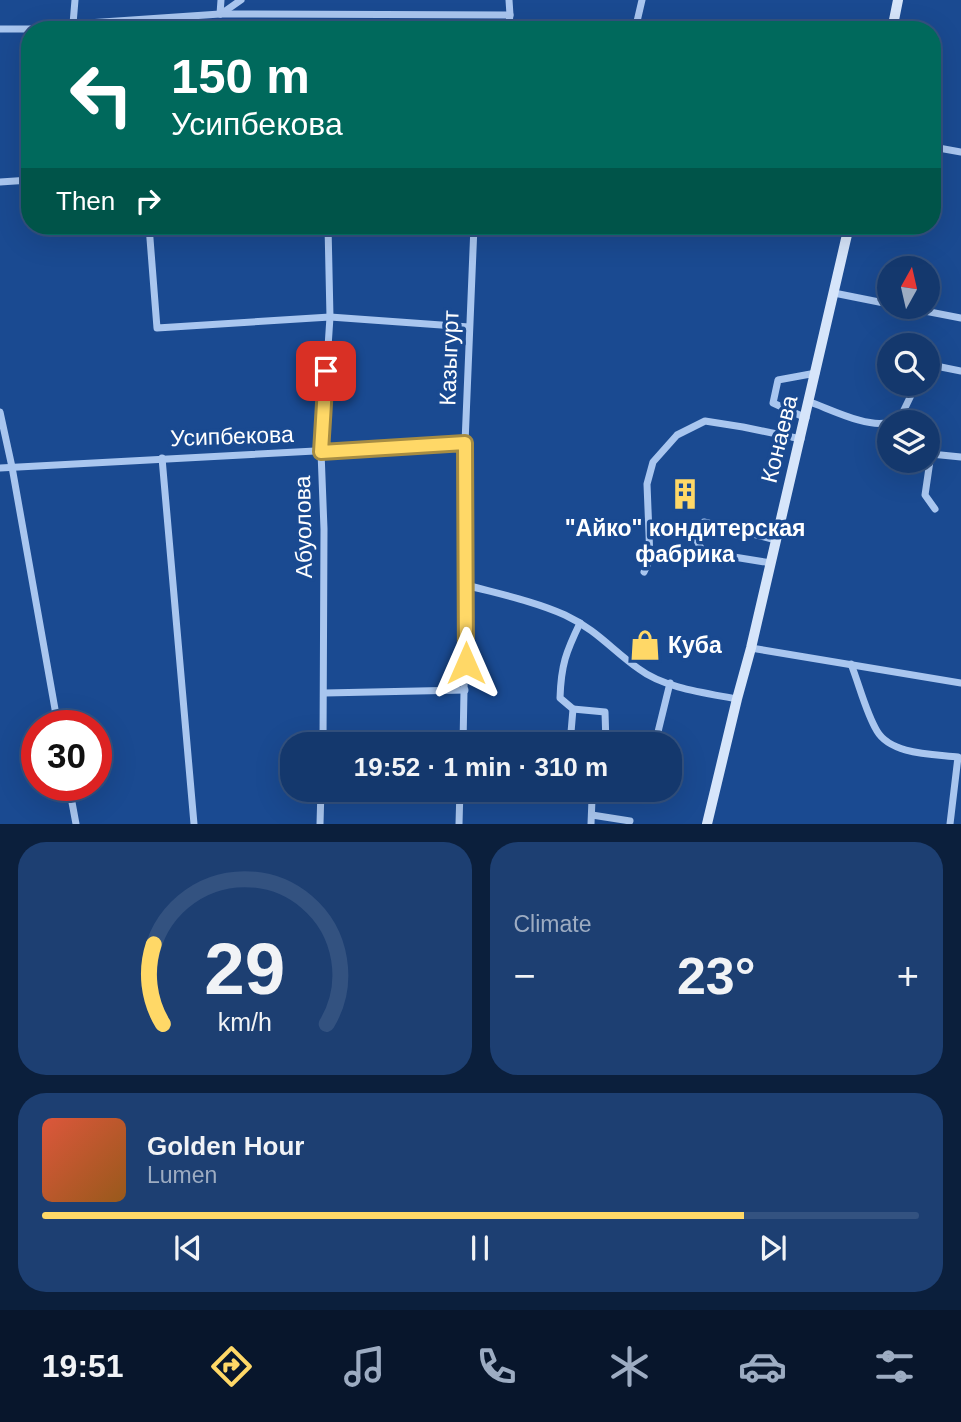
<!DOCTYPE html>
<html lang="en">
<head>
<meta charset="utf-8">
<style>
	:root { --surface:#14386d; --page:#1d3f72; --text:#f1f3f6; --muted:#9dacc2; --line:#335280; --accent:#ffd867 }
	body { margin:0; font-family:Arial,sans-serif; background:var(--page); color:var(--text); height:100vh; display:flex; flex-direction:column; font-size:26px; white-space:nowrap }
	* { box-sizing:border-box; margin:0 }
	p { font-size:23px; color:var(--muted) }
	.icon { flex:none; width:38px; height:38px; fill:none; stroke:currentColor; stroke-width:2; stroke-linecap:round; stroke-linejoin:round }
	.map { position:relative; height:824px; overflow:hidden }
	.panel { display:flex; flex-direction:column; gap:18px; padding:18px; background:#0b1f3c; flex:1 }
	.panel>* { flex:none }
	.top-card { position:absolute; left:21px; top:21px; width:920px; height:214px; border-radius:28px; box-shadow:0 7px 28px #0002,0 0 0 2px var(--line); background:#00695c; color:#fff; overflow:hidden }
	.needle { width:46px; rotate:8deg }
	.buttons { position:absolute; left:877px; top:256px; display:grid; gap:14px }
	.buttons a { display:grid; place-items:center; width:63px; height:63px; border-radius:50%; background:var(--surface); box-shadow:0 7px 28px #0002,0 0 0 2px var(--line); font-size:35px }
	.speed { position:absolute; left:21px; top:710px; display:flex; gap:14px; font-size:35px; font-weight:700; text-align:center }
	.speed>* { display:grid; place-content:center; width:91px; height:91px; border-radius:50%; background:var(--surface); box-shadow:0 7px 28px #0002,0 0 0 2px var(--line); line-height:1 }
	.speed .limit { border:10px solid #d22; background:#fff; color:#111 }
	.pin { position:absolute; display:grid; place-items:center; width:60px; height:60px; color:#fff; margin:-30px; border-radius:14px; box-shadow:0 4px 10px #0006 }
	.me { position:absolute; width:77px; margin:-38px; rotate:0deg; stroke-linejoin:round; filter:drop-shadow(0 0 5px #0008) }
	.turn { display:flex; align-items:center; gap:24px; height:147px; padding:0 35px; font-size:32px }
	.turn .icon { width:91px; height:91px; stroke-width:2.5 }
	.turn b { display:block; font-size:49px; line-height:60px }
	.then { display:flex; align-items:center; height:66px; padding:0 35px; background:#0003; gap:14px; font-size:26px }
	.big { font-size:52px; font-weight:700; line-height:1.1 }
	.panel .widget { flex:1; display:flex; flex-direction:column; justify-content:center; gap:10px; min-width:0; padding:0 24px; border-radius:28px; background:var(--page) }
	.panel .dial { align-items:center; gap:0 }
	.dial svg { height:182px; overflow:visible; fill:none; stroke:var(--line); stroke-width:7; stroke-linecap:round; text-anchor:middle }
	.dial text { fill:var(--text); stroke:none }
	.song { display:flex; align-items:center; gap:21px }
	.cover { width:84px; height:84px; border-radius:10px; background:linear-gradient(135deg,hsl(10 70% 55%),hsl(30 70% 35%)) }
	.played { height:7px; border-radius:4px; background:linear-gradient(90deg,var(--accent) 80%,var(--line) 80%) }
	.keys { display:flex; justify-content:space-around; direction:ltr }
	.heat { display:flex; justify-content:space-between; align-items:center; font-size:38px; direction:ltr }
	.panel .tiles { flex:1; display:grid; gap:18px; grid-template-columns:1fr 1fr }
	.widget:last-child { grid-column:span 2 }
	.trip { position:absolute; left:280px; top:732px; width:402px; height:70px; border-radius:28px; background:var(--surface); box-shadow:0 7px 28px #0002,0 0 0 2px var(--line); font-weight:700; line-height:70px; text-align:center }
	.menu { display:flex; height:112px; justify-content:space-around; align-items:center; background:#08162c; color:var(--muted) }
	.menu .icon { width:49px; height:49px }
	.menu .selected { color:var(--accent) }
	.menu b { font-size:32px; color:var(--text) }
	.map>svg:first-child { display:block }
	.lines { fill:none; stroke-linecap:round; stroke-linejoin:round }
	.minor { stroke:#a9c6ef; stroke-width:7 }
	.secondary { stroke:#d6e5fa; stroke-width:10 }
	.route-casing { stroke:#a68c43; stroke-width:18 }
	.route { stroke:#ffd867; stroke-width:12 }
	.labels { text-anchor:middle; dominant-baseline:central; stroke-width:7; stroke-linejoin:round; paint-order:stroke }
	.street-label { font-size:23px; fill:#fff; stroke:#1a4a91 }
	.poi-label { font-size:23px; font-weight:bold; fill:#fff; stroke:#1a4a91 }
</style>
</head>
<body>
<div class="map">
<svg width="961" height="824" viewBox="0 0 961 824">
	<rect width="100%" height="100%" fill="#1a4a91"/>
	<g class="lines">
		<g class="minor">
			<path d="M220 14 221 0"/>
			<path d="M221 14 241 0"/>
			<path d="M73 24 75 0"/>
			<path d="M0 29H51L73 24 220 14 510 15"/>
			<path d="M508 30 510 15 509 0"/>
			<path d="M635 30 642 0"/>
			<path d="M933 147 961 152"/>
			<path d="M0 182 30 180"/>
			<path d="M149 226 157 328 330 317 469 327"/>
			<path d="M588 229 589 226"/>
			<path d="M834 293 889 304"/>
			<path d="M899 306 961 318"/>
			<path d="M928 372 936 366 961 371"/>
			<path d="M810 402C830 409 869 429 889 422"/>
			<path d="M0 412 12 467 58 726"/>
			<path d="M806 418 773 403 778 380 816 373"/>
			<path d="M889 422 902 414 917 383"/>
			<path d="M928 453 931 454 925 495 935 509"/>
			<path d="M931 454 961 457"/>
			<path d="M162 458 194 824"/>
			<path d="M0 468 465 443"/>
			<path d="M771 563 703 552 694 535 704 522 776 540"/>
			<path d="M644 572 650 559 647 484 653 462 677 435 705 421 743 427 801 439"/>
			<path d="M466 585C499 594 534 601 565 615 597 630 612 650 639 669 664 688 706 693 737 699"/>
			<path d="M751 648 961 683"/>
			<path d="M851 664C859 684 866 713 877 731 891 755 934 754 958 757L950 824"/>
			<path d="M325 693 465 690"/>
			<path d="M573 709 605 712 606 744"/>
			<path d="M323 744 324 529 321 452 330 317 328 226"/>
			<path d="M463 744 466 585 465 443 474 226"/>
			<path d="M570 744 573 709 560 698C561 665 566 652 580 623"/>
			<path d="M655 744 670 683"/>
			<path d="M69 786 76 824"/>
			<path d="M571 789 579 796 592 799 591 824"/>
			<path d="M592 799 595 789"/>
			<path d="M592 815 630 821"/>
			<path d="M320 824 321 789"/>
			<path d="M459 824 460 789"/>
		</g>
		<g class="secondary">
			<path d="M892 30 898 0"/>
			<path d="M707 824 737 699 751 648 849 226"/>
		</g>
	</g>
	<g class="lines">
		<defs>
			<path id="route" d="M326 371 321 452 465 443 466 663"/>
		</defs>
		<use href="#route" class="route-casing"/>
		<use href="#route" class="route"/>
	</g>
	<defs>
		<symbol id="building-bare" viewBox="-9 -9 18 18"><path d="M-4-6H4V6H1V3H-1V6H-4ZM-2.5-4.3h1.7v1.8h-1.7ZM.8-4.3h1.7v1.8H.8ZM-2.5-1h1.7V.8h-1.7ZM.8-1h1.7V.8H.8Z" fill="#ffd867" stroke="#1a4a91" stroke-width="2.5" paint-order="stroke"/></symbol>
		<symbol id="shop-bare" viewBox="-9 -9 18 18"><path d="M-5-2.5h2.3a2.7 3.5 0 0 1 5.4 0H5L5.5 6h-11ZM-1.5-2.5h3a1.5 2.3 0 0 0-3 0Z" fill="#ffd867" stroke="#1a4a91" stroke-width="2.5" paint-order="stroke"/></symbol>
	</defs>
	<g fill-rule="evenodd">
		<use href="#building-bare" x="663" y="472" width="44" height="44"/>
		<use href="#shop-bare" x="623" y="623" width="44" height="44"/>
	</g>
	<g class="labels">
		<g class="street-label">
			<text transform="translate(449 358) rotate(-88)">Казыгурт</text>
			<text transform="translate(232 436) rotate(-2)">Усипбекова</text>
			<text transform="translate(779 439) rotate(-76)">Конаева</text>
			<text transform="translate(303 527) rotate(-91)">Абуолова</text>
		</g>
		<g class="poi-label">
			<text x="685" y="528">"Айко" кондитерская<tspan x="685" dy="26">фабрика</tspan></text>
			<text x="668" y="645" text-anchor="start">Куба</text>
		</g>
	</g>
</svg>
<div class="buttons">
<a><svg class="needle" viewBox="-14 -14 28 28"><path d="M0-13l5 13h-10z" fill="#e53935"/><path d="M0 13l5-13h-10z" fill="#9dacc2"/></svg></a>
<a><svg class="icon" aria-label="search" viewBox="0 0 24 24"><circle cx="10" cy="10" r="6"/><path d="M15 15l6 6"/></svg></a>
<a><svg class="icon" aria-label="layers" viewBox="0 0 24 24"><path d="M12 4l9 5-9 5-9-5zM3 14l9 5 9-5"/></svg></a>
</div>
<div class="speed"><div class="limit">30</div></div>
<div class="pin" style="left:326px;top:371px;background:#d93025"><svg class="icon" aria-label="arrive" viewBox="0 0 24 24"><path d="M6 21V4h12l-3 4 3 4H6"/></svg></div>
<svg class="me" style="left:466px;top:663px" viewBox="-20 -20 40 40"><path d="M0-17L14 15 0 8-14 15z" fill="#ffd867" stroke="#fff" stroke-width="4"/></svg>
<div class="trip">19:52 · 1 min · 310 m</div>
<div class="top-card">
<div class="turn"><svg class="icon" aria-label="left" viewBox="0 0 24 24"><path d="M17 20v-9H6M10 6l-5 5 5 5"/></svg><div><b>150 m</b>Усипбекова</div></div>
<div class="then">Then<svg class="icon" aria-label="right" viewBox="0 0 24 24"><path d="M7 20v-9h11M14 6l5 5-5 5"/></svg></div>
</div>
</div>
<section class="panel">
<div class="tiles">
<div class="widget dial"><svg viewBox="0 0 100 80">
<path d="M14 69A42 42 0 1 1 86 69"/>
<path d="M14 69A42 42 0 0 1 10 34" stroke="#ffd867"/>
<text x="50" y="56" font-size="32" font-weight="700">29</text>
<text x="50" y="72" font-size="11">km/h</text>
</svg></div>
<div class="widget"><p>Climate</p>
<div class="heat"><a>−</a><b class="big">23°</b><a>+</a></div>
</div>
<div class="widget">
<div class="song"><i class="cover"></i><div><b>Golden Hour</b><p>Lumen</p></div></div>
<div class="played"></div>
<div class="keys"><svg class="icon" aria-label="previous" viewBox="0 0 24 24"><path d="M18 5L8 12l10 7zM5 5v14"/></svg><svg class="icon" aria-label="pause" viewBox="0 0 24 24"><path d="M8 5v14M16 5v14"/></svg><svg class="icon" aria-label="next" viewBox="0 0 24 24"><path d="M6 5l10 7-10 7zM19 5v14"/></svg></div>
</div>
</div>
</section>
<nav class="menu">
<b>19:51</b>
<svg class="icon selected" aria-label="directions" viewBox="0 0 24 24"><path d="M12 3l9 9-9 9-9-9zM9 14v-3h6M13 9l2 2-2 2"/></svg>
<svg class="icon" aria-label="music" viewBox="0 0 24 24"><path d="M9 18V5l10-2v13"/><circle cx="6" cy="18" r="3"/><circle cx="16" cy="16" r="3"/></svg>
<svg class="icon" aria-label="phone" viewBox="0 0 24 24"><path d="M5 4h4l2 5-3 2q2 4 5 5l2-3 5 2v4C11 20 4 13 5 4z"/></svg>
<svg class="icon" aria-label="climate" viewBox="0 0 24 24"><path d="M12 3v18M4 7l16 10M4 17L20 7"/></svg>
<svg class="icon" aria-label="car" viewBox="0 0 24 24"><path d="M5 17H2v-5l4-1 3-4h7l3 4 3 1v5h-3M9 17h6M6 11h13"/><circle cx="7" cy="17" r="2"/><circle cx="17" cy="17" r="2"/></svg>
<svg class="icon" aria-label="filters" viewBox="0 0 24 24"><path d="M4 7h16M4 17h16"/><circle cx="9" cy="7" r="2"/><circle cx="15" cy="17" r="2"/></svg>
</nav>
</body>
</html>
